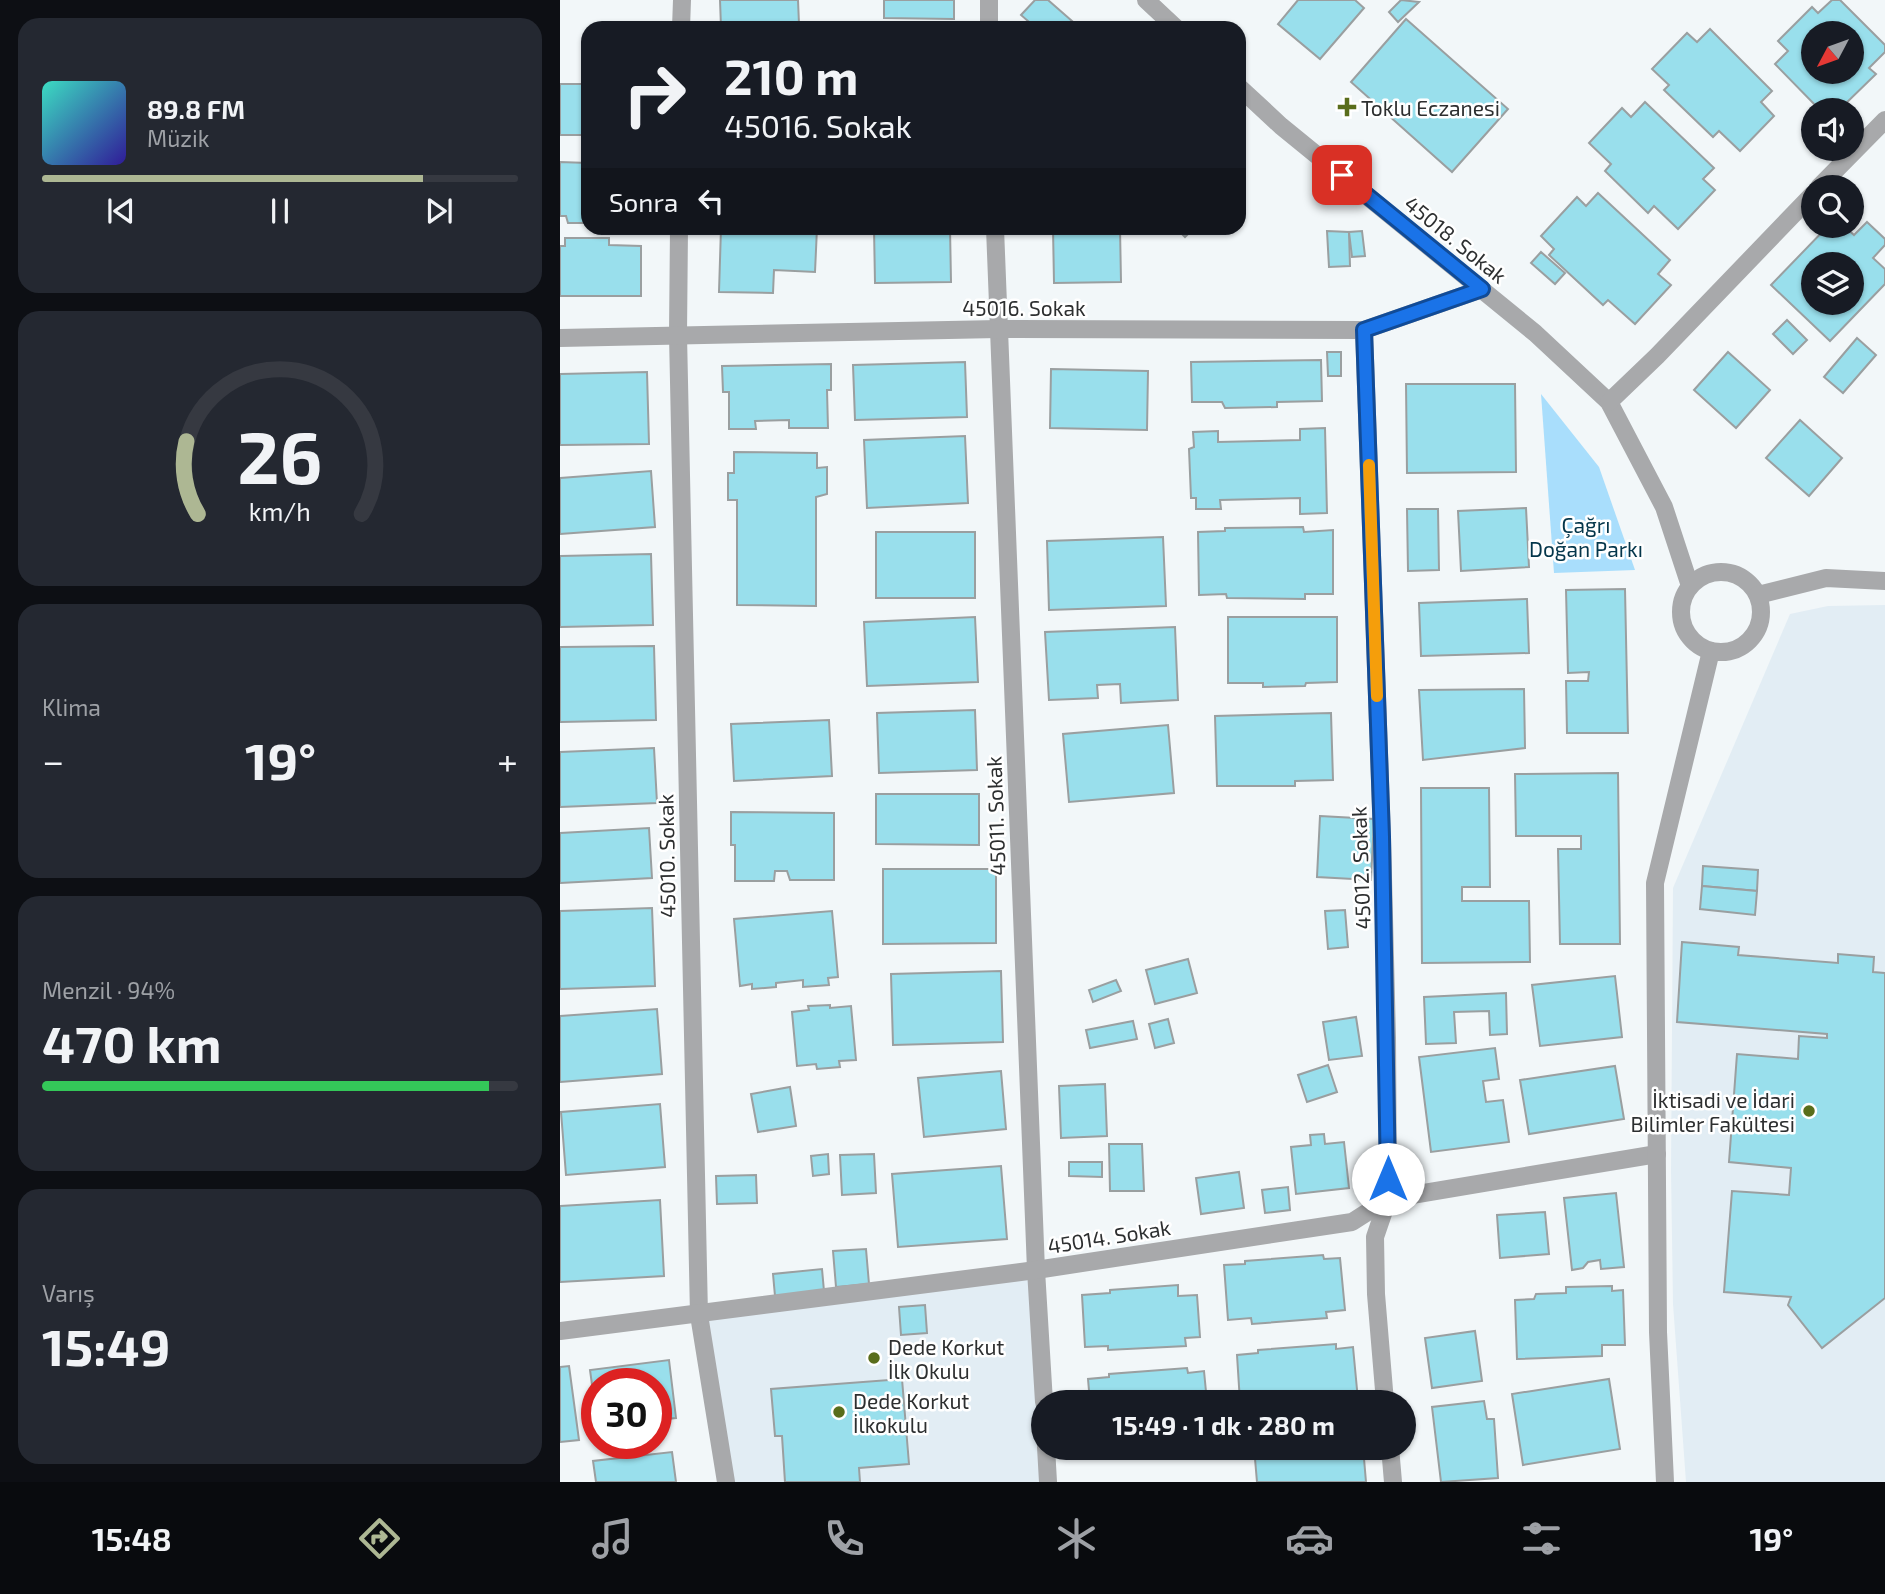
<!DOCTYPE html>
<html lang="tr">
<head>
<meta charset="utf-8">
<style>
	:root { --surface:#171b24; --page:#242831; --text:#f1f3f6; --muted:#9ea1a6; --line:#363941; --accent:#adb793 }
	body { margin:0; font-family:"Exo 2",sans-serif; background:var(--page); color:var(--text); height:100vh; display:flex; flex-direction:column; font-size:26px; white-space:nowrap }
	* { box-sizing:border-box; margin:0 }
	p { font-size:23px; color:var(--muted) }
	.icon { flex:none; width:38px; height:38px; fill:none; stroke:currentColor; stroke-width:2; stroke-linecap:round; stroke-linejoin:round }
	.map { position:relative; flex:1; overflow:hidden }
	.side { display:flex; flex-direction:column; gap:18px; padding:18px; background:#0d0f14; width:560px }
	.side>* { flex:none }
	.top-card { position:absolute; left:21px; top:21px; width:665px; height:214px; border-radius:21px; box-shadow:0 2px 5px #0004; background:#171b24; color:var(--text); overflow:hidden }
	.needle { width:46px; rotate:229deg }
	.fabs { position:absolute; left:1241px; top:21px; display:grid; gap:14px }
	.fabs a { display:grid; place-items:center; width:63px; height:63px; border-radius:50%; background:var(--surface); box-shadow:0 2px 5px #0004; font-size:35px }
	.speed { position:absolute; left:21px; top:1368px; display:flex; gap:14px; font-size:35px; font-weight:700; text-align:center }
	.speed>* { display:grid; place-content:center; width:91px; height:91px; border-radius:50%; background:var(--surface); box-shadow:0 2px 5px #0004; line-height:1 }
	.speed .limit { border:10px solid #d22; background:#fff; color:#111 }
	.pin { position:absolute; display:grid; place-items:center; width:60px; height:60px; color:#fff; margin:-30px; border-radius:14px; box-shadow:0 4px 10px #0006 }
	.me { position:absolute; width:77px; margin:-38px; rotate:0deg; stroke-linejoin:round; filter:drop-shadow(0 0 5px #0008) }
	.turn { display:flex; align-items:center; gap:24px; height:147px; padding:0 28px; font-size:32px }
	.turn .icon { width:91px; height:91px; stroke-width:2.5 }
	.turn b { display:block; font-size:49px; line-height:60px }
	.then { display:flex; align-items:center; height:66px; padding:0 28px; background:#0003; gap:14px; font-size:26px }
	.big { font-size:52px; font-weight:700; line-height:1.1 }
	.side .card { flex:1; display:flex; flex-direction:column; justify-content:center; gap:10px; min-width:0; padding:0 24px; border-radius:21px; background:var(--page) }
	.side .dial { align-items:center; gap:0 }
	.dial svg { height:182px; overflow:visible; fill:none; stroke:var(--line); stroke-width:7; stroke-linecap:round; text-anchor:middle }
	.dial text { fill:var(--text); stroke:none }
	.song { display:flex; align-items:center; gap:21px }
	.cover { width:84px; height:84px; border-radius:10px; background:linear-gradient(135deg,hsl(170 70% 55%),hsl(250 70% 35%)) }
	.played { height:7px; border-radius:4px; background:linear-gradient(90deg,var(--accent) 80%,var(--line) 80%) }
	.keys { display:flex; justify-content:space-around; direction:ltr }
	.heat { display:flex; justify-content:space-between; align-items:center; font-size:38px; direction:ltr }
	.charge { height:10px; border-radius:5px; background:linear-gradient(90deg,#34c759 94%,var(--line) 0) }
	.trip { position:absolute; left:471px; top:1390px; width:385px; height:70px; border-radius:35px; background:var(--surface); box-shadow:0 2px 5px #0004; font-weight:700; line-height:70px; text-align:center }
	.dock { display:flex; height:112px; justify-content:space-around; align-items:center; background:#090b0e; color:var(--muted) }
	.dock .icon { width:49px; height:49px }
	.dock .active { color:var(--accent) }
	.dock b { font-size:32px; color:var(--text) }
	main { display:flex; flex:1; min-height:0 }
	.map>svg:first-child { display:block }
	.built { fill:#e2edf4 }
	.green { fill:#a9defc }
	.building { fill:#99dfec; stroke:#9a9fa0; stroke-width:2; fill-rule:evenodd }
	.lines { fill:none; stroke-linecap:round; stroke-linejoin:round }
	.minor { stroke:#a8a9ab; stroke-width:18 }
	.route-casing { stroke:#114b97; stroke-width:18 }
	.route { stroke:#1a73e8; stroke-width:12 }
	.slow { stroke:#f59e0b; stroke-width:12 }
	.poi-dot { fill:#596d1b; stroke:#fff; stroke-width:2.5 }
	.labels { text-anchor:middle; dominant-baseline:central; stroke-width:5; stroke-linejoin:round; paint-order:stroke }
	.poi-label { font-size:21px; fill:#2d2f30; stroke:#fff; text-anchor:start }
	.street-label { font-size:21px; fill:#2d2f30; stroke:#fff }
	.park-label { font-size:21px; fill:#04364b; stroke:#fff }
</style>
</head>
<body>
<main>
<section class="side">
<div class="card">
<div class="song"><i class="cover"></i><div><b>89.8 FM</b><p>Müzik</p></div></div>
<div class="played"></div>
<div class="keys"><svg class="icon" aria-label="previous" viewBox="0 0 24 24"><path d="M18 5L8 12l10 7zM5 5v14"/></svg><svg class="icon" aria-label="pause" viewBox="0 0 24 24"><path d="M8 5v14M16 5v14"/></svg><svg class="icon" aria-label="next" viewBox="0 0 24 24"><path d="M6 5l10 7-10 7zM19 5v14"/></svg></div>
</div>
<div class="card dial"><svg viewBox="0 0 100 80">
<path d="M14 69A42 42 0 1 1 86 69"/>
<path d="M14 69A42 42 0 0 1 9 37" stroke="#adb793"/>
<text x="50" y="56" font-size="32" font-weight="700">26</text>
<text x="50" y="72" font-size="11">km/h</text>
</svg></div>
<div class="card"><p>Klima</p>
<div class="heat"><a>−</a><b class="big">19°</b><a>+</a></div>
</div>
<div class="card"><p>Menzil · 94%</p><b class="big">470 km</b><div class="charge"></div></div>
<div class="card"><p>Varış</p><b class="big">15:49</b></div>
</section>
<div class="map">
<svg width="1325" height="1482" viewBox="0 0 1325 1482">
	<rect width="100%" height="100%" fill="#f2f7f9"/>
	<g class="built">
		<path d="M1325 605V1482H1126L1113 1304 1111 1171 1113 888 1230 614 1268 606Z"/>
		<path d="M476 1270 483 1447 488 1482H166L139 1315Z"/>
	</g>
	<path class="green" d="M981 394 1039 467 1075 570 994 573Z"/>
	<g class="building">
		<path d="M160 0H238L239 24 161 27Z"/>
		<path d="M324 0H394V19L324 18Z"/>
		<path d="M475 0H488L520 28H476L461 15Z"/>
		<path d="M738 0H795L804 8 760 59 718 24Z"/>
		<path d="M841 0 859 2 838 22 829 12Z"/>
		<path d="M1272 0H1280L1325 45V52L1309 68 1316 74 1279 110H1274L1267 103 1260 110 1215 64 1228 51 1218 41 1252 7 1258 13ZM1253 33H1292V72H1253Z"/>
		<path d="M846 19 948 109 892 172 791 82Z"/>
		<path d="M1150 29 1212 91 1201 102 1214 116 1180 151 1159 131 1153 137 1104 90 1109 85 1092 69 1127 33 1137 42Z"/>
		<rect x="0" y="84" width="28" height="51"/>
		<path d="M1085 102 1154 168 1143 179 1155 190 1118 229 1094 206 1088 213 1045 171 1051 164 1029 143 1062 108 1071 117Z"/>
		<path d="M0 162 28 163V223H8L6 216H0Z"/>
		<path d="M1038 193 1110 260 1098 274 1111 285 1075 324 1048 300 1043 305 989 255 994 249 981 236 1017 197 1026 206Z"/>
		<path d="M1307 222 1325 239V245L1313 258 1325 269V284L1270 341 1211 285 1268 226H1284L1294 235ZM1253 264H1292V303H1253Z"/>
		<path d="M161 228H257L255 272 214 270 213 293 159 292Z"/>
		<path d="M314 228H390L391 282 315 283Z"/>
		<path d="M493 228H560L561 282 494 283Z"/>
		<path d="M616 228H634L625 237Z"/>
		<path d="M767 231 789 232 790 266 769 267Z"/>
		<path d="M802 231 805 256 792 257 789 232Z"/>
		<path d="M5 238H49V245L81 246V296H0V246H5Z"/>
		<path d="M981 252 1005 273 995 284 971 263Z"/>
		<path d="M1227 320 1247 340 1233 354 1213 334Z"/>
		<path d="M1297 338 1316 355 1283 393 1264 377Z"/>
		<path d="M767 352H781V376H768Z"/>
		<path d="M1168 352 1210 390 1176 428 1134 390Z"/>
		<path d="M761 360 762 401 717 402V407L665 408 662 402H632L631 362Z"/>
		<path d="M405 362 407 417 295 420 293 365Z"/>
		<path d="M271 364V390H267L268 428H229V420L195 421 196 429H169V392H163L162 366Z"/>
		<path d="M491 369 588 371 587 430 490 428Z"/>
		<path d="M87 372 89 444 0 445V374Z"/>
		<path d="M846 384H955L956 472 847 473Z"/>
		<path d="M1240 420 1282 458 1249 496 1206 458Z"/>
		<path d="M765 428 767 513 740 514V498L660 500 661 509H636V498H631L629 449 634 447 633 432 658 431V442L740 440V429Z"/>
		<path d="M405 436 408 503 307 508 304 440Z"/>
		<path d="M174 452 257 453V468L267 467V494L256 497V606L177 605V500H168V473H174Z"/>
		<path d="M91 471 95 527 0 534V478Z"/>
		<path d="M966 508 969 567 901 571 898 511Z"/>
		<path d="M847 509H878L879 570 848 571Z"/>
		<path d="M743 527 744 532 773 530V594H745V599L667 598 666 594 639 595 638 532 665 531V528Z"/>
		<rect x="316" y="532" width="99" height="66"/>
		<path d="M603 537 606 606 489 610 487 541Z"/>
		<path d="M91 554 93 625 0 627V556Z"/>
		<path d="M1065 589 1068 733H1007L1006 681H1028L1029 672 1008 673 1006 590Z"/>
		<path d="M967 599 969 653 861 656 859 603Z"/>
		<path d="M415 617 418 682 307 686 304 622Z"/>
		<path d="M668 617H777V682L746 683 745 686 703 687V683H668Z"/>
		<path d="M615 627 618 700 561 703 560 684 537 685 538 698 489 700 485 632Z"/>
		<path d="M94 646 96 720 0 722V647Z"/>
		<path d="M964 689 965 748 863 760 859 690Z"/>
		<path d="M415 710 417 770 319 773 317 713Z"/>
		<path d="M771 713 773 780 735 781V786H657L655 716Z"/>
		<path d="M269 720 272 776 174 781 171 724Z"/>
		<path d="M608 725 614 793 509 802 503 734Z"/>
		<path d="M94 748 97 803 0 807V752Z"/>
		<path d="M1058 773 1060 944H1000L998 849H1021V836H956L955 774Z"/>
		<path d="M861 788H929L930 887H902V901H969L970 962 862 963Z"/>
		<path d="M316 794H419V845L316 844Z"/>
		<path d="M171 812 274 813V880H230L227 871H215L214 881H175V845H171Z"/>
		<path d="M760 816 814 819 811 880 757 877Z"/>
		<path d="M89 828 92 878 0 883V833Z"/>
		<path d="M1143 866 1198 870 1197 891 1142 886Z"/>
		<path d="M323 869H436V943L323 944Z"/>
		<path d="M1142 886 1197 891 1195 915 1140 909Z"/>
		<path d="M92 908 95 986 0 989V911Z"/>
		<path d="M785 910 788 947 768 949 765 911Z"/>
		<path d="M272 911 278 977 268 978 269 985 243 987V980L216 983V987L192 989V984L180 986 174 919Z"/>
		<path d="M1122 942 1179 947 1178 955 1278 963V954L1314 957 1313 972 1325 973V1298L1262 1348 1228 1305 1231 1297 1164 1292 1172 1191 1229 1195 1231 1168 1169 1162 1177 1054 1238 1059 1239 1036 1267 1038V1034L1117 1022Z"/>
		<path d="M628 959 637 993 595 1004 586 970Z"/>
		<path d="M441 971 443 1042 333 1045 331 974Z"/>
		<path d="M1055 976 1062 1037 980 1046 972 985Z"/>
		<path d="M556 980 561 991 533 1002 529 990Z"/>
		<path d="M946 993 947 1034 930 1035 929 1011 894 1012 896 1043 866 1044 864 997Z"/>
		<path d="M270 1005V1008L291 1006 296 1060 279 1061 280 1067 257 1069 256 1064 237 1066 232 1012 249 1010 248 1006Z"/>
		<path d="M97 1009 102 1074 0 1082V1016Z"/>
		<path d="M796 1017 802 1056 769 1060 763 1022Z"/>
		<path d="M608 1019 614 1043 595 1048 589 1024Z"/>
		<path d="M573 1021 577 1039 530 1048 526 1030Z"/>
		<path d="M935 1048 939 1079 923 1081 926 1102 943 1100 949 1142 871 1152 859 1057Z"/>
		<path d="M768 1065 777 1092 747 1102 738 1075Z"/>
		<path d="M1055 1066 1064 1119 969 1134 960 1080Z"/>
		<path d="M441 1071 446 1129 364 1137 358 1078Z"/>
		<path d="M545 1084 547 1136 501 1138 499 1086Z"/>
		<path d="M230 1087 236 1126 198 1132 191 1094Z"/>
		<path d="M100 1104 105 1167 6 1175 1 1112Z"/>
		<path d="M764 1134 765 1144 784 1142 789 1188 736 1194 731 1147 751 1145 750 1135Z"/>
		<path d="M549 1144H582L584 1191H550Z"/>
		<path d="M268 1154 269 1174 253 1176 251 1156Z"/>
		<path d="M314 1154 316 1193 282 1195 280 1155Z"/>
		<path d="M509 1162H542V1177L509 1176Z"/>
		<path d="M441 1166 447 1239 338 1247 332 1174Z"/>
		<path d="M679 1172 684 1208 641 1214 636 1178Z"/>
		<path d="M196 1175 197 1203 157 1204 156 1176Z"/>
		<path d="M728 1187 730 1210 705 1213 702 1190Z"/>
		<path d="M1056 1193 1064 1267 1041 1269 1040 1260 1028 1262 1023 1268 1012 1270 1004 1198Z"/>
		<path d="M100 1200 104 1276 0 1282V1206Z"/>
		<path d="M985 1212 989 1254 940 1258 937 1215Z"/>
		<path d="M306 1249 309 1284 276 1287 273 1251Z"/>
		<path d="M763 1255 764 1259 780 1258 785 1310 766 1312 767 1318 692 1324 691 1318 668 1320 664 1265 685 1264V1261Z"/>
		<path d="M262 1269 264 1291 215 1296 213 1274Z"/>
		<path d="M618 1285V1296L637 1295 640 1337 625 1338 626 1346 548 1350V1346L525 1347 522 1295 550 1293V1290Z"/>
		<path d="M1052 1286V1291L1063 1290 1065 1345H1042V1356L957 1359 955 1300 974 1299 976 1294 1006 1293V1287Z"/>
		<path d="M365 1305 367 1333 341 1335 339 1307Z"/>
		<path d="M915 1331 922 1381 872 1388 865 1338Z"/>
		<path d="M776 1344V1349L793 1347 798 1400 680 1402 677 1355 698 1353V1350Z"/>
		<path d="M109 1360 116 1418 96 1420V1384H37V1421L30 1370Z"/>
		<path d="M9 1366 19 1440 0 1442V1367Z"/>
		<path d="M627 1368 628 1373 644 1371 647 1402H530L528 1379 549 1377V1374Z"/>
		<path d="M342 1379 349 1464 299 1468 300 1482H225L222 1436H215L211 1389Z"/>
		<path d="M1049 1379 1060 1449 963 1465 952 1394Z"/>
		<path d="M924 1401 927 1419H934L938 1478 881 1482 872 1407Z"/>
		<path d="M694 1447H803L806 1482H697Z"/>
		<path d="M112 1452 116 1482H36L33 1461Z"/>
	</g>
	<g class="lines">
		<g class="minor">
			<path d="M429 0V28"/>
			<path d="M586 0 616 28"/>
			<path d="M121 28 122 0"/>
			<path d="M679 87 721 126 975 333 1049 402 1104 507 1130 586"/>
			<path d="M1259 187 1325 120"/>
			<path d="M119 228 118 335 139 1315 166 1482"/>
			<path d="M435 228 476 1270 484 1402"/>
			<path d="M804 330 822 837 827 1038 828 1199 815 1237 816 1294 825 1402"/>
			<path d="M0 338 438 329 804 330 922 289"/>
			<path d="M1049 402 1097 356 1253 194"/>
			<circle cx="1161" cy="612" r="40"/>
			<path d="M1198 595 1266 578 1325 581"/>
			<path d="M0 1331 476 1270 792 1222 828 1199 1097 1154"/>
			<path d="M486 1447 488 1482"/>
			<path d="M830 1447 833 1482"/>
			<path d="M1105 1482 1098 1332 1095 883 1151 651"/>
		</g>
	</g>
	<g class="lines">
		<defs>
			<path id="route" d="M782 175 922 289 804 330 822 837 828 1179"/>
		</defs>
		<use href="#route" class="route-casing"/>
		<use href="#route" class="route"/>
		<path class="slow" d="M809 465 817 696"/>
	</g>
	<g class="poi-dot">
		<path d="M783.5 96.5h7v7h7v7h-7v7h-7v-7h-7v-7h7z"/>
		<circle cx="1249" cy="1111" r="7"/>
		<circle cx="314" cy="1358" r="7"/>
		<circle cx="279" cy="1412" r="7"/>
	</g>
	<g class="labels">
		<g class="poi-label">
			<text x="801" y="107">Toklu Eczanesi</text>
			<text x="1235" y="1099" text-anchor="end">İktisadi ve İdari<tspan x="1235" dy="24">Bilimler Fakültesi</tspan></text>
			<text x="328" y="1346">Dede Korkut<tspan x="328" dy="24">İlk Okulu</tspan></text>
			<text x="293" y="1400">Dede Korkut<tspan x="293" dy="24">İlkokulu</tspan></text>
		</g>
		<g class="street-label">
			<text transform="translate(896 239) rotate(39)">45018. Sokak</text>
			<text x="464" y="307">45016. Sokak</text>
			<text transform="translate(435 816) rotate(-92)">45011. Sokak</text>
			<text transform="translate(106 856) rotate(-91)">45010. Sokak</text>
			<text transform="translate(800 868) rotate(-92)">45012. Sokak</text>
			<text transform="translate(549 1236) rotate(-9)">45014. Sokak</text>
		</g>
		<g class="park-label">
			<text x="1026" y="524">Çağrı<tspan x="1026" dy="24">Doğan Parkı</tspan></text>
		</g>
	</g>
</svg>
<div class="fabs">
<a><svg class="needle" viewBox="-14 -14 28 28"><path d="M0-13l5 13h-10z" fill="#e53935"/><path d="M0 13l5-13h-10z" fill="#9ea1a6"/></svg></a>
<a><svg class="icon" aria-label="sound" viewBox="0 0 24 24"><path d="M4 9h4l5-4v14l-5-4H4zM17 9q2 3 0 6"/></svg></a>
<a><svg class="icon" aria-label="search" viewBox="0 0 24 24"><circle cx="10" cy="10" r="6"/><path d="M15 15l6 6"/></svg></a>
<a><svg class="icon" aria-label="layers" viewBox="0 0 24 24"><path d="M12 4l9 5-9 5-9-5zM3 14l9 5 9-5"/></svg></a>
</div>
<div class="speed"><div class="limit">30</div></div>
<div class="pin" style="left:782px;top:175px;background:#d93025"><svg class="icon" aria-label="arrive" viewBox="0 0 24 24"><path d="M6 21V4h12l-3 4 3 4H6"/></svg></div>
<svg class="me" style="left:828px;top:1179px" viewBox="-20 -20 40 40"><circle r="19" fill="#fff"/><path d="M0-13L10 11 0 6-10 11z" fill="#1a73e8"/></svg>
<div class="trip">15:49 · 1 dk · 280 m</div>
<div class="top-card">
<div class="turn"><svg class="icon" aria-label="right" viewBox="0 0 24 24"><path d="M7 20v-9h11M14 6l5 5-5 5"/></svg><div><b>210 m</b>45016. Sokak</div></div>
<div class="then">Sonra<svg class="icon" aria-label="left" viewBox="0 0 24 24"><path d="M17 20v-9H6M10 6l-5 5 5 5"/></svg></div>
</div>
</div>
</main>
<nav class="dock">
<b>15:48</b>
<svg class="icon active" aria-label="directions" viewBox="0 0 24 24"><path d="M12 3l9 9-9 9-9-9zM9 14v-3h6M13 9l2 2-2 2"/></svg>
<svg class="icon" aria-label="music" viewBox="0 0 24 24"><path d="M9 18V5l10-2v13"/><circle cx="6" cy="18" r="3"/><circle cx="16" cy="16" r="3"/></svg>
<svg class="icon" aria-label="phone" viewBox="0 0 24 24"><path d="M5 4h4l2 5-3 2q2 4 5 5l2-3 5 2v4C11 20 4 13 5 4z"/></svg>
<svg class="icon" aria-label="climate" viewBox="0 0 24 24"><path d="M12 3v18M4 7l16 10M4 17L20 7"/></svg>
<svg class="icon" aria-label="car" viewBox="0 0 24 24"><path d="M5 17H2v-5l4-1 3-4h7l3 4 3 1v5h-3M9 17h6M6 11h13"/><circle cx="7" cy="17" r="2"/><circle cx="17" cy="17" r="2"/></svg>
<svg class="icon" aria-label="filters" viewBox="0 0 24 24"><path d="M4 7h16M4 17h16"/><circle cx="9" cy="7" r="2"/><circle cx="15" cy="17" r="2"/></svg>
<b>19°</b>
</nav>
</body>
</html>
